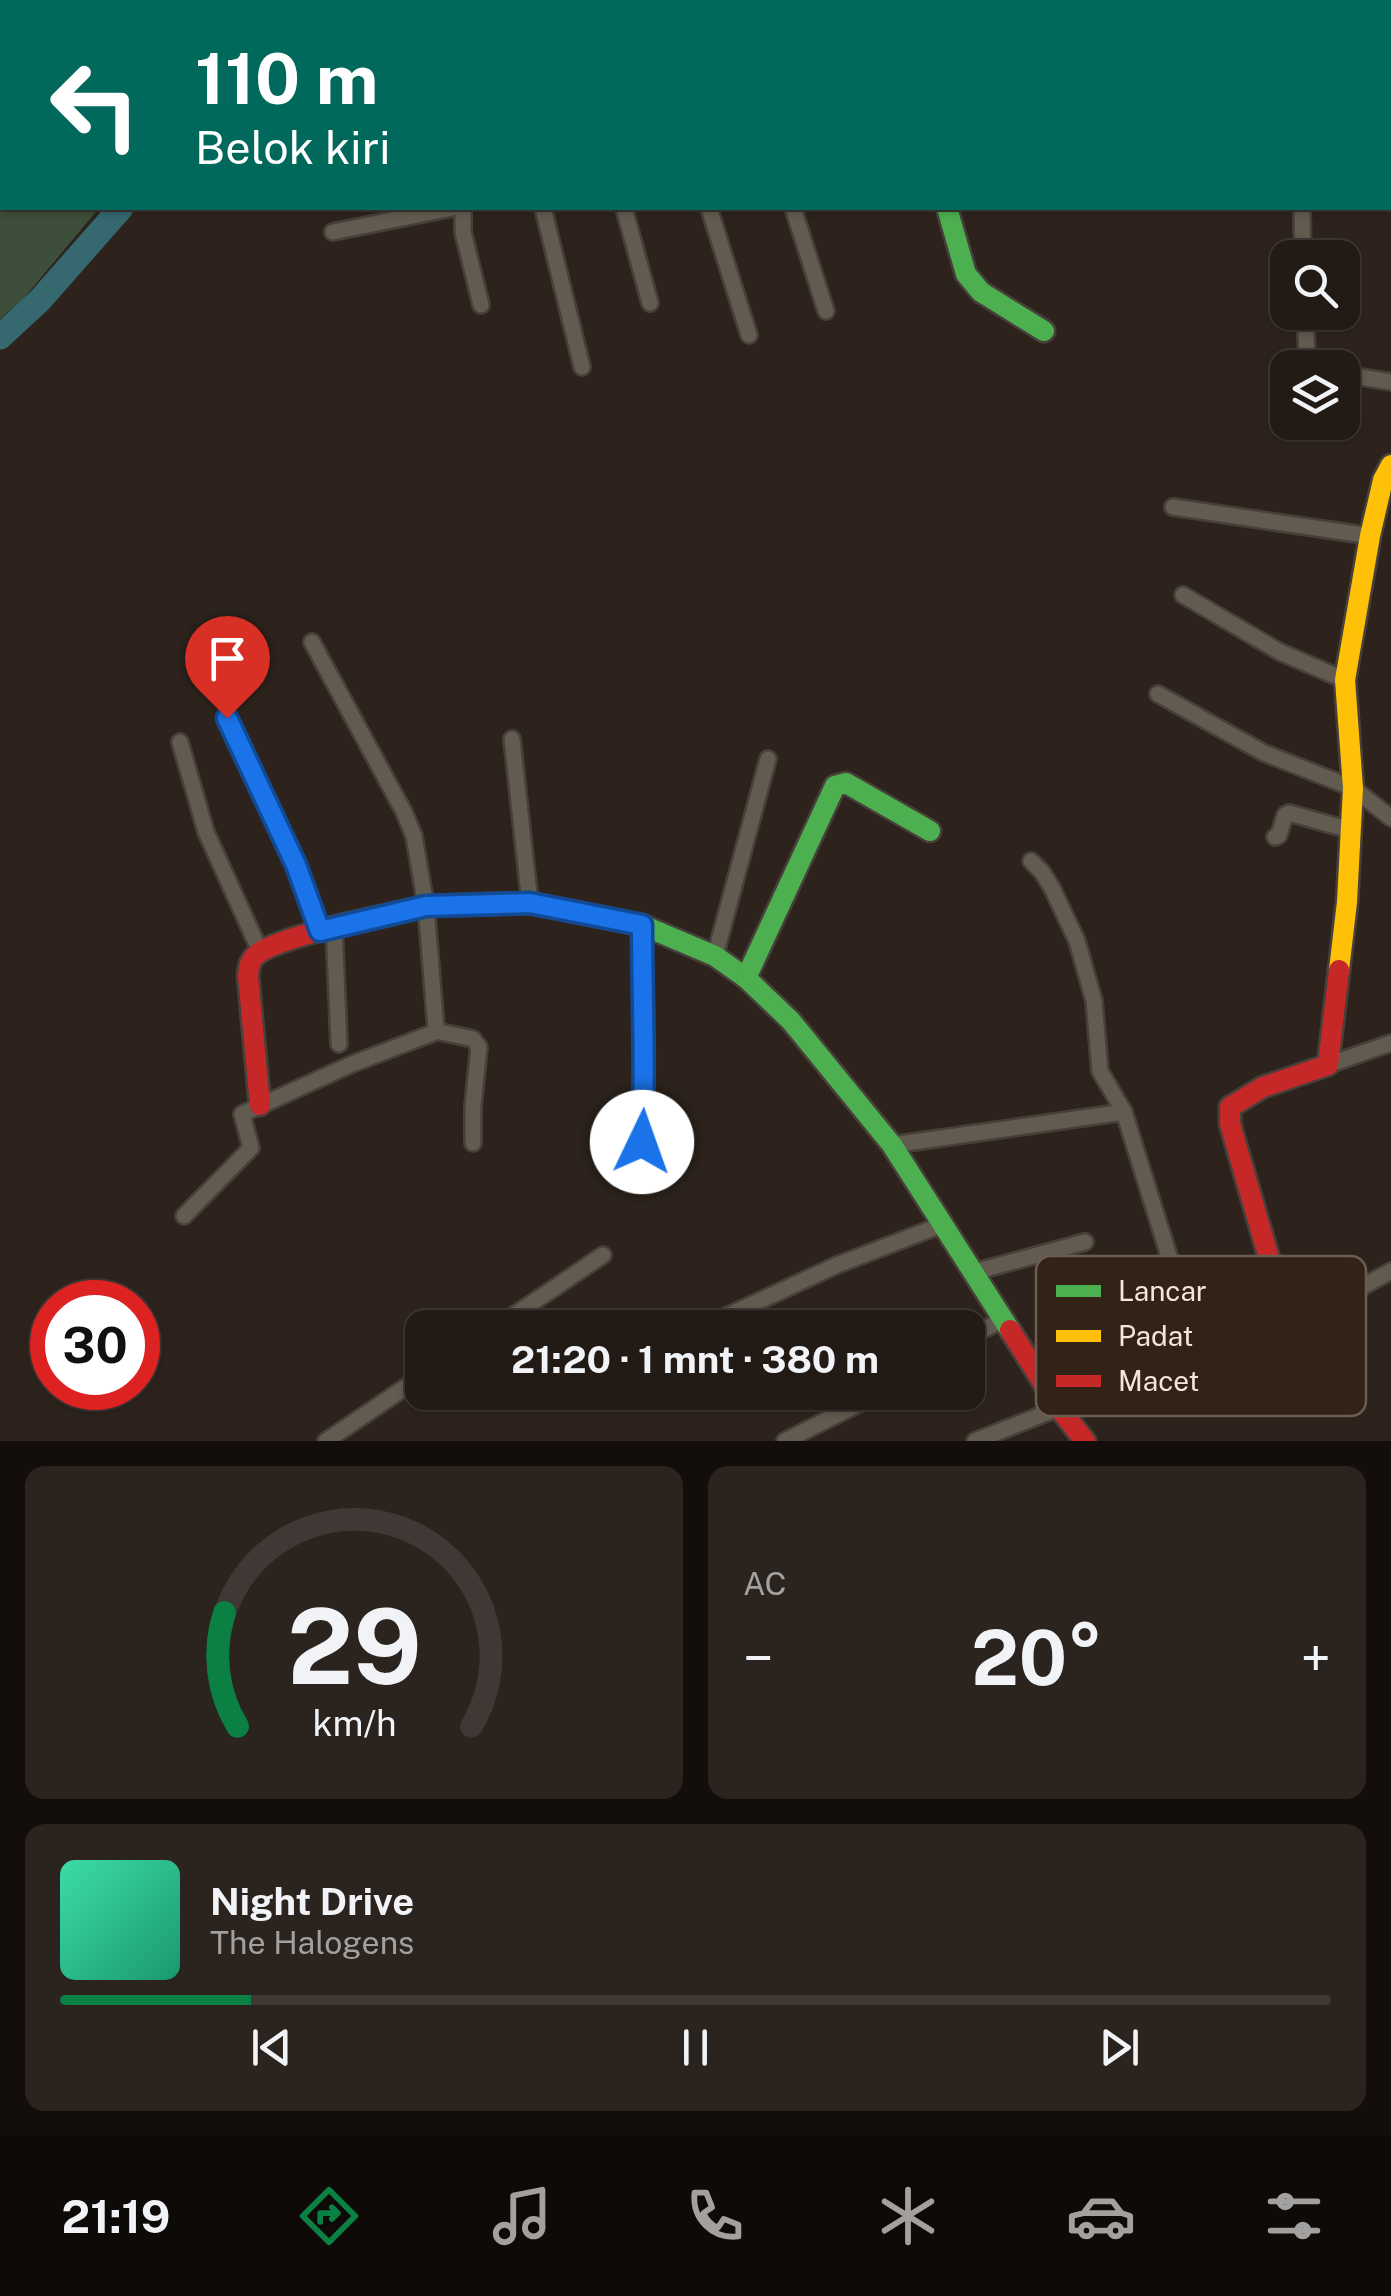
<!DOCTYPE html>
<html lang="id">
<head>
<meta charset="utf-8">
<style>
	:root { --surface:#221a15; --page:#2a231e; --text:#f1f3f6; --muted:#a2a1a0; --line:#3f3834; --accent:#0b8043 }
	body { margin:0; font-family:"Public Sans",sans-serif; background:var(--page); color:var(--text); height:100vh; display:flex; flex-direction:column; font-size:38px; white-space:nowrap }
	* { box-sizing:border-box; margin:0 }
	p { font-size:32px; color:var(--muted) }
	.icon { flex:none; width:55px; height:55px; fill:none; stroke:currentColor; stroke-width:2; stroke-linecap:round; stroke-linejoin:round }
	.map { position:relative; height:1441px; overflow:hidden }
	.panel { display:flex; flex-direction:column; gap:25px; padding:25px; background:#130e0c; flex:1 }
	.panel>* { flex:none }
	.hud { position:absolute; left:0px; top:0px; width:1392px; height:210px; box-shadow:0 2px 8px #0004,0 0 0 2px var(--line); background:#00695c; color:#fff; overflow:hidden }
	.tools { position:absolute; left:1270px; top:240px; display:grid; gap:20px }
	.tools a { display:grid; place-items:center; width:90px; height:90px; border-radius:20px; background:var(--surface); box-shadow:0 2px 8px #0004,0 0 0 2px var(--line); font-size:50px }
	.speed { position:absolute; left:30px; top:1280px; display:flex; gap:20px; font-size:50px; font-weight:700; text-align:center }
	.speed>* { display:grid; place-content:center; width:130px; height:130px; border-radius:50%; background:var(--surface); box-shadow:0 2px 8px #0004,0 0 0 2px var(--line); line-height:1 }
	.speed .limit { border:15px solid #d22; background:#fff; color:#111 }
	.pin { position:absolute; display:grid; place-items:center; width:85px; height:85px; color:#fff; margin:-102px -42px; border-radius:50% 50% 50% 0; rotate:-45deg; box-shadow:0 0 10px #0007 }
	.pin .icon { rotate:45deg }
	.me { position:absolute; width:110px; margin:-55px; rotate:3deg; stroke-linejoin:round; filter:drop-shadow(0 0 8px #0008) }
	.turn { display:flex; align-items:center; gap:35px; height:210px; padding:0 30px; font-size:45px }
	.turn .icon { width:130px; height:130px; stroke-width:2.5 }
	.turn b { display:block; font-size:70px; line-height:85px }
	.big { font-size:75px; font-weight:700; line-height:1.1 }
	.panel .card { flex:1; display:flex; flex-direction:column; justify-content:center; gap:15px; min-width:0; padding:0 35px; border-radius:20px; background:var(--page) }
	.panel .dial { align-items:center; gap:0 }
	.dial svg { height:260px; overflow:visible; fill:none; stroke:var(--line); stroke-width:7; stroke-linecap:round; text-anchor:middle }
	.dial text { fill:var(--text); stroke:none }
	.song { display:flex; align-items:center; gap:30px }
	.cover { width:120px; height:120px; border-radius:15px; background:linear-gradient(135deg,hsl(160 70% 55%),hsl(160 70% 35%)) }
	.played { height:10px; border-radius:5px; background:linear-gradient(90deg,var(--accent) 15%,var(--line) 15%) }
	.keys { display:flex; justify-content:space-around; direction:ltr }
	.heat { display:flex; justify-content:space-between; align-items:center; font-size:55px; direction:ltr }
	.panel .tiles { flex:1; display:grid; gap:25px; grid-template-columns:1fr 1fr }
	.card:last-child { grid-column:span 2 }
	.trip { position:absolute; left:405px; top:1310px; width:580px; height:100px; border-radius:20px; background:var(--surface); box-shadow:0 2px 8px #0004,0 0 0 2px var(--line); font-weight:700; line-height:100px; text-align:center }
	.menu { display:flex; height:160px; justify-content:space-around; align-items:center; background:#0e0a08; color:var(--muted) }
	.menu .icon { width:70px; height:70px }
	.menu .selected { color:var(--accent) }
	.menu b { font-size:45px; color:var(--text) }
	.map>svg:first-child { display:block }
	.green { fill:#3d4f3b }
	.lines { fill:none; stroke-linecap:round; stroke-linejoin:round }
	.river { stroke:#35686f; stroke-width:25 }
	.street-casing { stroke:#473f39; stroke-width:20 }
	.fast-casing { stroke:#473f39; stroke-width:25 }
	.slow-casing { stroke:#473f39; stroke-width:25 }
	.jam-casing { stroke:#473f39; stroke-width:25 }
	.street { stroke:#625b50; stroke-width:15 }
	.fast { stroke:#4caf50; stroke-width:20 }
	.slow { stroke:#ffc107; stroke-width:20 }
	.jam { stroke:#c62828; stroke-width:20 }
	.route-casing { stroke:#114b97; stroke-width:25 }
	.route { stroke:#1a73e8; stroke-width:18 }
	.key { fill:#332216; stroke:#6c5d52; stroke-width:2.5 }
	.key-label { font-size:28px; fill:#f2e6de }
</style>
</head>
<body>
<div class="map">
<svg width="1391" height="1441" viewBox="0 0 1391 1441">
	<rect width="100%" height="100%" fill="#2d231c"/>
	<path class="green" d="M0 0H224V2H2V208H99L24 298 0 319Z"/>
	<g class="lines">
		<g class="river">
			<path d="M235 0V2"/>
			<path d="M0 337 40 300 121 208"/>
		</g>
		<defs>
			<g id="street">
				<path d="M701 0V2"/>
				<path d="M900 0V2"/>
				<path d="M638 1V2"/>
				<path d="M1030 2V0"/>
				<path d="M1347 2 1348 0"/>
				<path d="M463 208V232L481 305"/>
				<path d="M543 208 582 367"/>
				<path d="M624 208 650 303"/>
				<path d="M709 208 749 335"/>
				<path d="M793 208 826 311"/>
				<path d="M1302 208 1303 258"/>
				<path d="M333 232 452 208"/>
				<path d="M1305 312 1307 357 1315 368"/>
				<path d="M1342 374 1391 382"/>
				<path d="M1173 507 1370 536"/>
				<path d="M1183 595 1280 652 1345 680"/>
				<path d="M1158 694 1264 753 1353 788 1391 818"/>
				<path d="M227 719 297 865 320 931"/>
				<path d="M512 739 530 903"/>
				<path d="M180 742 206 832 260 951"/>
				<path d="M1275 837 1279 835 1285 815 1289 813 1350 830"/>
				<path d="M1031 861 1042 872 1052 888 1077 941 1094 1001 1100 1071 1124 1112 1198 1349"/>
				<path d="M642 925C642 998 646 1070 642 1142"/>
				<path d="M334 926 339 1044"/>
				<path d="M715 956 768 759"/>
				<path d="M436 1031 473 1039 479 1047 473 1106V1143"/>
				<path d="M1328 1065 1391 1043"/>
				<path d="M892 1145 1124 1112"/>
				<path d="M184 1216 251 1148 242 1114 352 1064 433 1033 436 1029 426 906 414 836 404 812 312 642"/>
				<path d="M974 1272 1085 1242"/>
				<path d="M718 1320 837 1265 944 1224"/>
				<path d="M495 1328 603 1255"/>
				<path d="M1263 1333 1271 1390"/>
				<path d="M968 1337 1005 1319"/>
				<path d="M1046 1384 1289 1327 1391 1271"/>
				<path d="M326 1441 422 1376"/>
				<path d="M785 1441 882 1392"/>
				<path d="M975 1441 1059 1408"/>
			</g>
			<g id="fast">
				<path d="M947 208 966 274 981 292 1044 331"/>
				<path d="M377 917 426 906 530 903 642 925 715 956 746 978 791 1021 892 1145 1010 1330"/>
				<path d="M746 978 835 786 846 783 930 831"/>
			</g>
			<path id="slow" d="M1339 970 1347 902 1353 788 1345 680 1370 536 1383 480 1391 465"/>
			<g id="jam">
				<path d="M260 1105 248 976C249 967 249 962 256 955 273 940 352 922 377 917"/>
				<path d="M1289 1327 1230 1124V1107L1263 1087 1328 1065 1339 970"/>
				<path d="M1010 1330 1059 1408 1085 1441"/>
			</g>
		</defs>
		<use href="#street" class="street-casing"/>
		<use href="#fast" class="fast-casing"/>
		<use href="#slow" class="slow-casing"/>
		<use href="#jam" class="jam-casing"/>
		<use href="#street" class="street"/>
		<use href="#fast" class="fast"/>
		<use href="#slow" class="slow"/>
		<use href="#jam" class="jam"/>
	</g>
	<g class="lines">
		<defs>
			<path id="route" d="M227 718 296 865 320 931 426 906 497 904 530 903 642 925C642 998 646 1070 642 1142"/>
		</defs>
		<use href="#route" class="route-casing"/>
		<use href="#route" class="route"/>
	</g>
	<rect x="1036" y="1256" width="330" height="160" rx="15" class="key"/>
	<rect x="1056" y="1285" width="45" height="12" fill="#4caf50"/>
	<rect x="1056" y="1330" width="45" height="12" fill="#ffc107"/>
	<rect x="1056" y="1375" width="45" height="12" fill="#c62828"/>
	<g class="key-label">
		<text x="1118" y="1301">Lancar</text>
		<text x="1118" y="1346">Padat</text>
		<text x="1118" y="1391">Macet</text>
	</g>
</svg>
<div class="tools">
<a><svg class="icon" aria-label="search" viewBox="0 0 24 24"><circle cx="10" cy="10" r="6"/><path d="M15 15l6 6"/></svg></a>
<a><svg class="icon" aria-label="layers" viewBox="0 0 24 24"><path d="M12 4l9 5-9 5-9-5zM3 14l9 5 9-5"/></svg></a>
</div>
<div class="speed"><div class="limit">30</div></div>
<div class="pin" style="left:227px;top:718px;background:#d93025"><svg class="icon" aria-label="arrive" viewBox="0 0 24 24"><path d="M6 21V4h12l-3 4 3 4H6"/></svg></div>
<svg class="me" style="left:642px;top:1142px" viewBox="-20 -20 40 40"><circle r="19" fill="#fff"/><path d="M0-13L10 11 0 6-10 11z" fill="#1a73e8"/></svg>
<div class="trip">21:20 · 1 mnt · 380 m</div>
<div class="hud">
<div class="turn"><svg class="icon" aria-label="left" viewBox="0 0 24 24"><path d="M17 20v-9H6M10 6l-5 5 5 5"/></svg><div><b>110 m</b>Belok kiri</div></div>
</div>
</div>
<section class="panel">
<div class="tiles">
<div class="card dial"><svg viewBox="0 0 100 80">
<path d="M14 69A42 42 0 1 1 86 69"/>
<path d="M14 69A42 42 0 0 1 10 34" stroke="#0b8043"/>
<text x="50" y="56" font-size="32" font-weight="700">29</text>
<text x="50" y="72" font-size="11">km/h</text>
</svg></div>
<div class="card"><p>AC</p>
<div class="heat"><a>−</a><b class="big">20°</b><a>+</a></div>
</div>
<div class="card">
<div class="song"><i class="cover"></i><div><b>Night Drive</b><p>The Halogens</p></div></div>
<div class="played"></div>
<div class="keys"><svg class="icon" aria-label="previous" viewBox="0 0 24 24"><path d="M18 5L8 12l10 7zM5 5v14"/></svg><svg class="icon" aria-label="pause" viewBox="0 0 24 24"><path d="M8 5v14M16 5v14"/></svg><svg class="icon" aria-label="next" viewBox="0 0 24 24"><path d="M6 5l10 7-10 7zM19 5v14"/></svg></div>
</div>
</div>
</section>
<nav class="menu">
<b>21:19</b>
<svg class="icon selected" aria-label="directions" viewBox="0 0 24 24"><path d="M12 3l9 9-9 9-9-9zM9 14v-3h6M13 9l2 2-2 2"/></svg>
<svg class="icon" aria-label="music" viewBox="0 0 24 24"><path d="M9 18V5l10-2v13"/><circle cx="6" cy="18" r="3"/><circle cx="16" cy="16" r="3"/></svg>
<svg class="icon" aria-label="phone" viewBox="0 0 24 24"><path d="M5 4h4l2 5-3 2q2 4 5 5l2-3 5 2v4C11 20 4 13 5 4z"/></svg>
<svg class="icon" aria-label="climate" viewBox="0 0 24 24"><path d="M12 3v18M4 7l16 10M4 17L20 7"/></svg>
<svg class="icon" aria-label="car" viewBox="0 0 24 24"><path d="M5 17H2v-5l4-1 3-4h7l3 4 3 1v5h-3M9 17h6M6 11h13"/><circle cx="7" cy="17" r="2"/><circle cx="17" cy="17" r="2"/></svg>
<svg class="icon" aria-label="filters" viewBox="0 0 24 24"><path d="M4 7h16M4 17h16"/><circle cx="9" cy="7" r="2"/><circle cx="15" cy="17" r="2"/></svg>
</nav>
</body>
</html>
